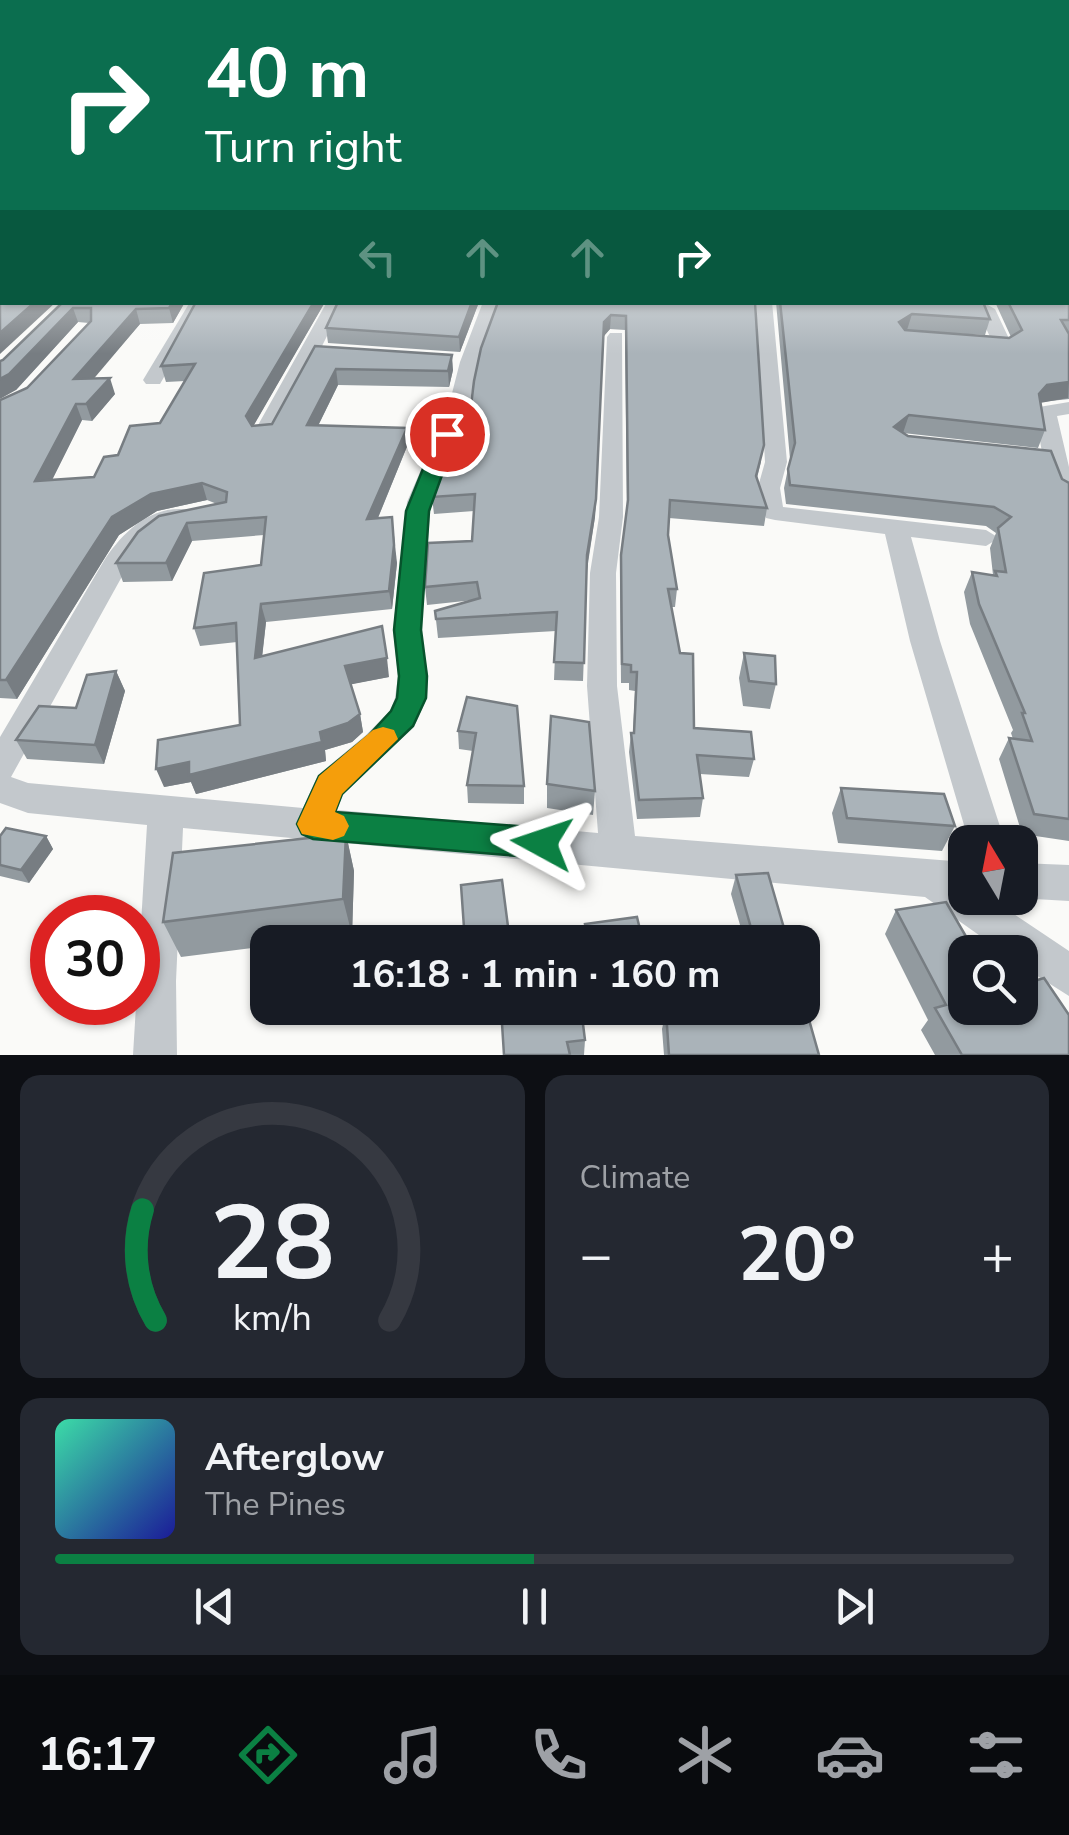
<!DOCTYPE html>
<html lang="en">
<head>
<meta charset="utf-8">
<style>
	:root { --surface:#171b24; --page:#242831; --text:#f1f3f6; --muted:#9ea1a6; --line:#363941; --accent:#0b8043 }
	body { margin:0; font-family:"Nunito Sans",sans-serif; background:var(--page); color:var(--text); height:100vh; display:flex; flex-direction:column; font-size:38px; white-space:nowrap }
	* { box-sizing:border-box; margin:0 }
	p { font-size:32px; color:var(--muted) }
	.icon { flex:none; width:55px; height:55px; fill:none; stroke:currentColor; stroke-width:2; stroke-linecap:round; stroke-linejoin:round }
	.map { position:relative; height:1055px; overflow:hidden }
	.sheet { display:flex; flex-direction:column; gap:20px; padding:20px; background:#0d0f14; flex:1 }
	.sheet>* { flex:none }
	.guide { position:absolute; left:0px; top:0px; width:1070px; height:305px; box-shadow:0 2px 8px #0004; background:#0b6e4f; color:#fff; overflow:hidden }
	.needle { width:65px; rotate:350deg }
	.controls { position:absolute; left:948px; top:825px; display:grid; gap:20px }
	.controls a { display:grid; place-items:center; width:90px; height:90px; border-radius:20px; background:var(--surface); box-shadow:0 2px 8px #0004; font-size:50px }
	.speed { position:absolute; left:30px; top:895px; display:flex; gap:20px; font-size:50px; font-weight:700; text-align:center }
	.speed>* { display:grid; place-content:center; width:130px; height:130px; border-radius:50%; background:var(--surface); box-shadow:0 2px 8px #0004; line-height:1 }
	.speed .limit { border:15px solid #d22; background:#fff; color:#111 }
	.pin { position:absolute; display:grid; place-items:center; width:85px; height:85px; color:#fff; margin:-42px; border:5px solid #fff; border-radius:50%; box-shadow:0 2px 10px #0007 }
	.me { position:absolute; width:110px; margin:-55px; rotate:275deg; stroke-linejoin:round; filter:drop-shadow(0 0 8px #0008) }
	.turn { display:flex; align-items:center; gap:35px; height:210px; padding:0 40px; font-size:45px }
	.turn .icon { width:130px; height:130px; stroke-width:2.5 }
	.turn b { display:block; font-size:70px; line-height:85px }
	.lanes { display:flex; align-items:center; height:95px; padding:0 40px; background:#0003; justify-content:center; gap:50px; direction:ltr }
	.lanes .off { opacity:.35 }
	.big { font-size:75px; font-weight:700; line-height:1.1 }
	.sheet .widget { flex:1; display:flex; flex-direction:column; justify-content:center; gap:15px; min-width:0; padding:0 35px; border-radius:20px; background:var(--page) }
	.sheet .dial { align-items:center; gap:0 }
	.dial svg { height:260px; overflow:visible; fill:none; stroke:var(--line); stroke-width:7; stroke-linecap:round; text-anchor:middle }
	.dial text { fill:var(--text); stroke:none }
	.song { display:flex; align-items:center; gap:30px }
	.cover { width:120px; height:120px; border-radius:15px; background:linear-gradient(135deg,hsl(160 70% 55%),hsl(240 70% 35%)) }
	.played { height:10px; border-radius:5px; background:linear-gradient(90deg,var(--accent) 50%,var(--line) 50%) }
	.keys { display:flex; justify-content:space-around; direction:ltr }
	.heat { display:flex; justify-content:space-between; align-items:center; font-size:55px; direction:ltr }
	.sheet .tiles { flex:1; display:grid; gap:20px; grid-template-columns:1fr 1fr }
	.widget:last-child { grid-column:span 2 }
	.trip { position:absolute; left:250px; top:925px; width:570px; height:100px; border-radius:20px; background:var(--surface); box-shadow:0 2px 8px #0004; font-weight:700; line-height:100px; text-align:center }
	.tabs { display:flex; height:160px; justify-content:space-around; align-items:center; background:#090b0e; color:var(--muted) }
	.tabs .icon { width:70px; height:70px }
	.tabs .selected { color:var(--accent) }
	.tabs b { font-size:45px; color:var(--text) }
	.map>svg:first-child { display:block }
	.lines { fill:none; stroke-linecap:round; stroke-linejoin:round }
	.street { fill:#c3c8cc; fill-rule:evenodd }
	.wall { fill:#929a9f }
	.shaded-wall { fill:#777d82 }
	.building { fill:#aab3b9; stroke:#777d82; stroke-width:2.5 }
	.route { fill:#0b8043; stroke:#07532c; stroke-width:2.5 }
	.slow { fill:#f59e0b }
</style>
</head>
<body>
<div class="map">
<svg width="1069" height="1055" viewBox="0 0 1069 1055">
	<rect width="100%" height="100%" fill="#fafaf8"/>
	<g class="lines">
		<g class="street">
			<path d="M1068 271H1069V284L1068 283Z"/>
			<path d="M190 302H207L160 384H146L143 380Z"/>
			<path d="M327 302H344L322 346 345 347 354 353 345 359 315 357 272 439H256L253 434Z"/>
			<path d="M483 302H500L478 362 469 405 431 502 421 630 428 676 427 698 414 727 343 794 337 810 598 833 587 686 590 573 599 517 607 337 610 333H622L623 517 616 573 617 686 635 836 965 862V898H990L1069 951V996L1020 965V952H1003L925 897 183 828 176 981 177 1055H133L147 825 28 813 0 803V737L105 559C125 529 156 501 195 511L198 516 195 521 154 533 130 562 11 777 28 783 303 808 318 775 366 735 390 711 395 698 398 676 393 630 407 502 449 405 460 362Z"/>
			<path d="M756 302H772L787 462 780 488 783 507 986 530 999 538 986 546 911 537 940 641 1005 842H969L910 641 885 534 775 520 766 518 756 494 765 462Z"/>
			<path d="M986 304 995 309 1012 345 1009 349 977 351 968 345 977 339H991L977 309Z"/>
			<path d="M1069 402V414L1057 416 1069 467V504C1045 498 1039 433 1036 411L1039 407Z"/>
			<path d="M1020 863 1069 865V901L1017 898H1020Z"/>
		</g>
	</g>
	<g class="wall">
		<path d="M1069 289V399L1041 402 1045 430 1038 448 903 433 908 436 1062 479 1069 483V841L1022 834 999 759 1009 738 1013 739 1011 733 1013 730 970 624 964 592 972 572 993 575 990 548 996 533 986 526 786 504 784 488 790 459 776 302H983L990 319 985 335 907 331 1009 338 1011 337 995 302H1068Z"/>
		<path d="M63 302H185L173 323 140 324 93 378 115 394 92 421 82 420 52 480 94 477 118 455 160 423 185 381 166 382 161 366 196 302H325L253 426 272 424 315 346 453 370 449 387 338 385 318 426 407 428 408 444 378 518 397 563 392 609 266 622 262 656 389 677 351 684 360 714 363 732 352 742 325 750 326 761 196 794 191 782 164 787 240 725 237 642 200 646 194 628 261 565 264 535 192 541 172 581 123 582 116 563 217 504 207 500 157 511 119 535 17 699 0 698V400L27 388 89 323 78 322 16 390 3 360Z"/>
		<path d="M479 302 460 352 328 343 326 328Z"/>
		<path d="M498 302H755L761 462 757 478 767 508 764 526 669 518 668 535 677 589 675 607H671L694 728 754 759 749 777 700 774 703 798 700 817 637 819 629 752 631 733H633L635 691 629 690V683H621L620 573 627 511 625 330 610 329 603 337 595 517 587 570 583 681 554 680 556 631 438 638 435 611 474 600 427 605 425 587 472 541 474 511 434 514 432 497 466 446Z"/>
		<path d="M744 653 776 684 770 709 743 706 739 678Z"/>
		<path d="M116 671 125 691 104 764 27 759 16 740 76 708Z"/>
		<path d="M467 697 524 786V804L468 803 467 785 473 751 459 749 458 731Z"/>
		<path d="M547 784 595 791 593 815 547 808Z"/>
		<path d="M841 788 955 826 942 851 838 843 832 813Z"/>
		<path d="M346 834 354 871 352 935 297 942H268V946L181 957 163 922Z"/>
		<path d="M0 836H46L53 849 29 883 0 876Z"/>
		<path d="M736 875 788 942H745L731 894Z"/>
		<path d="M896 910 965 1008 1028 983 1069 1055H935L921 1030 928 1020 885 934Z"/>
		<path d="M501 1008 585 1040 584 1055H504Z"/>
		<path d="M675 1008H802L819 1055H664L662 1029 666 1011H675Z"/>
	</g>
	<g class="shaded-wall">
		<path d="M35 302H56L0 354V333Z"/>
		<path d="M173 302H185L173 323 169 308Z"/>
		<path d="M314 302H325L250 432 246 416Z"/>
		<path d="M472 302H479L460 352 459 337Z"/>
		<path d="M73 308 78 322 16 390 0 399V379Z"/>
		<path d="M136 309 140 324 80 395 74 379Z"/>
		<path d="M912 314 907 330 894 338 899 322Z"/>
		<path d="M611 315 610 329 603 337 604 322Z"/>
		<path d="M452 355 453 370 449 387 448 371Z"/>
		<path d="M336 369 338 385 310 442 307 425Z"/>
		<path d="M110 378 115 394 92 421 86 404Z"/>
		<path d="M1069 382 1068 398 1040 403 1039 394 1047 385Z"/>
		<path d="M76 404 82 420 43 498 35 481Z"/>
		<path d="M909 415 903 433 894 427Z"/>
		<path d="M407 428 408 444 370 537 367 519Z"/>
		<path d="M202 483 207 500 157 511 119 535 17 699 6 680 112 517 151 494Z"/>
		<path d="M596 499 595 517 586 573 587 555Z"/>
		<path d="M392 517 397 563 392 609 389 591Z"/>
		<path d="M187 523 192 541 172 581 166 563Z"/>
		<path d="M261 604 266 622 260 676 255 658Z"/>
		<path d="M387 658 389 677 348 685 345 666Z"/>
		<path d="M116 671 125 691 104 764 95 745Z"/>
		<path d="M360 714 363 732 352 742 325 750 326 761 196 794 191 782 164 787 156 769 320 732Z"/>
		<path d="M346 834 354 871 352 935 343 899Z"/>
		<path d="M46 836 53 849 29 883 21 870Z"/>
	</g>
	<g class="building">
		<path d="M0 207H2V302H35L0 333Z"/>
		<path d="M1068 222H1069V253L1068 254Z"/>
		<path d="M1068 286 1069 289V320H1061L1069 334V382L1047 385 1039 394 1045 430 909 415 894 427 908 436 1051 451 1062 479 1069 483V819L1034 814 1009 738 1032 741 1022 713H1025L979 604 972 572 997 576 995 571 1006 572 998 528 1011 517 994 507 790 485 788 469 795 443 780 302H983L990 319 912 314 899 322 905 330 1009 338 1022 330 1008 302H1068Z"/>
		<path d="M63 302H173L169 308 136 309 74 379 110 378 86 404H76L35 481 94 477 104 457 118 455 130 426 160 423 195 364 161 366 196 302H314L246 416 252 426 272 424 315 346 452 355 448 371 336 369 307 425 407 428 367 519 392 517 394 545 389 591 261 604 255 658 382 626 387 658 345 666 360 714 348 723 320 732 322 742 189 775V762L156 769 158 740 240 725 236 623 194 628 204 573 261 565 266 517 187 523 166 563H116L138 532 159 516 226 502 227 492 202 483 151 494 112 517 6 680H0V400L27 388 91 321V308H73L9 374 0 379V361L3 360Z"/>
		<path d="M338 302H472L459 337 326 328Z"/>
		<path d="M498 302H755L764 445 756 476 767 508 670 500 668 535 677 589H668L680 653 693 654 694 728 751 732 754 759 697 755 703 798 639 800 631 733H634L637 672H631V665L622 664 621 555 628 500 626 316 611 315 604 322 596 499 587 555 584 663 554 662 557 612 436 619 435 611 480 598 477 582 425 587 428 543 472 541 475 494 432 497 433 486 449 446H466L474 381 481 348Z"/>
		<path d="M744 653 775 656 776 684 749 681Z"/>
		<path d="M116 671 95 745 16 740 39 706 76 708 87 675Z"/>
		<path d="M467 697 517 706 524 786 467 785 476 733 458 731Z"/>
		<path d="M551 716 589 722 595 791 547 784Z"/>
		<path d="M841 788 944 794 955 826 847 818Z"/>
		<path d="M6 828 46 836 21 870 0 865V836Z"/>
		<path d="M346 834 343 899 163 922 173 853Z"/>
		<path d="M768 873 788 942H755L736 875Z"/>
		<path d="M502 880 510 942H465L461 885Z"/>
		<path d="M946 902 975 952H965V1008H1020V971L1028 983 1044 978 1069 1015V1055H962L935 1008 946 1005 896 910Z"/>
		<path d="M637 917 643 942H588L585 924Z"/>
		<path d="M672 937H710L711 942H673Z"/>
		<path d="M802 995 819 1055H669L666 1011H681V1008H802Z"/>
		<path d="M501 1008H581L585 1040 567 1042 570 1055H504Z"/>
	</g>
	<linearGradient id="sky" x2="0" y2="1"><stop stop-color="#96bcdc"/><stop offset="0.58" stop-color="#fdfdfc"/><stop offset="1" stop-color="#fdfdfc" stop-opacity="0"/></linearGradient>
	<rect width="1069" height="354" fill="url(#sky)"/>
	<path class="route" d="M447 428 457 434 429 511 421 630 427 676 426 698 413 726 342 794 335 812 542 828 554 832 559 843 554 854 542 858 313 839 302 834 297 824 319 776 368 736 391 711 397 698 399 676 394 630 406 511 437 434Z"/>
	<path class="slow" d="M383 727 394 730 398 739 342 794 335 812 344 816 349 826 344 836 333 840 302 834 297 824 319 776 373 730Z"/>
</svg>
<div class="controls">
<a><svg class="needle" viewBox="-14 -14 28 28"><path d="M0-13l5 13h-10z" fill="#e53935"/><path d="M0 13l5-13h-10z" fill="#9ea1a6"/></svg></a>
<a><svg class="icon" aria-label="search" viewBox="0 0 24 24"><circle cx="10" cy="10" r="6"/><path d="M15 15l6 6"/></svg></a>
</div>
<div class="speed"><div class="limit">30</div></div>
<div class="pin" style="left:447px;top:434px;background:#d93025"><svg class="icon" aria-label="arrive" viewBox="0 0 24 24"><path d="M6 21V4h12l-3 4 3 4H6"/></svg></div>
<svg class="me" style="left:542px;top:843px" viewBox="-20 -20 40 40"><path d="M0-17L14 15 0 8-14 15z" fill="#0b8043" stroke="#fff" stroke-width="4"/></svg>
<div class="trip">16:18 · 1 min · 160 m</div>
<div class="guide">
<div class="turn"><svg class="icon" aria-label="right" viewBox="0 0 24 24"><path d="M7 20v-9h11M14 6l5 5-5 5"/></svg><div><b>40 m</b>Turn right</div></div>
<div class="lanes"><svg class="icon off" aria-label="left" viewBox="0 0 24 24"><path d="M17 20v-9H6M10 6l-5 5 5 5"/></svg><svg class="icon off" aria-label="ahead" viewBox="0 0 24 24"><path d="M12 20V5M6 11l6-6 6 6"/></svg><svg class="icon off" aria-label="ahead" viewBox="0 0 24 24"><path d="M12 20V5M6 11l6-6 6 6"/></svg><svg class="icon" aria-label="right" viewBox="0 0 24 24"><path d="M7 20v-9h11M14 6l5 5-5 5"/></svg></div>
</div>
</div>
<section class="sheet">
<div class="tiles">
<div class="widget dial"><svg viewBox="0 0 100 80">
<path d="M14 69A42 42 0 1 1 86 69"/>
<path d="M14 69A42 42 0 0 1 10 35" stroke="#0b8043"/>
<text x="50" y="56" font-size="32" font-weight="700">28</text>
<text x="50" y="72" font-size="11">km/h</text>
</svg></div>
<div class="widget"><p>Climate</p>
<div class="heat"><a>−</a><b class="big">20°</b><a>+</a></div>
</div>
<div class="widget">
<div class="song"><i class="cover"></i><div><b>Afterglow</b><p>The Pines</p></div></div>
<div class="played"></div>
<div class="keys"><svg class="icon" aria-label="previous" viewBox="0 0 24 24"><path d="M18 5L8 12l10 7zM5 5v14"/></svg><svg class="icon" aria-label="pause" viewBox="0 0 24 24"><path d="M8 5v14M16 5v14"/></svg><svg class="icon" aria-label="next" viewBox="0 0 24 24"><path d="M6 5l10 7-10 7zM19 5v14"/></svg></div>
</div>
</div>
</section>
<nav class="tabs">
<b>16:17</b>
<svg class="icon selected" aria-label="directions" viewBox="0 0 24 24"><path d="M12 3l9 9-9 9-9-9zM9 14v-3h6M13 9l2 2-2 2"/></svg>
<svg class="icon" aria-label="music" viewBox="0 0 24 24"><path d="M9 18V5l10-2v13"/><circle cx="6" cy="18" r="3"/><circle cx="16" cy="16" r="3"/></svg>
<svg class="icon" aria-label="phone" viewBox="0 0 24 24"><path d="M5 4h4l2 5-3 2q2 4 5 5l2-3 5 2v4C11 20 4 13 5 4z"/></svg>
<svg class="icon" aria-label="climate" viewBox="0 0 24 24"><path d="M12 3v18M4 7l16 10M4 17L20 7"/></svg>
<svg class="icon" aria-label="car" viewBox="0 0 24 24"><path d="M5 17H2v-5l4-1 3-4h7l3 4 3 1v5h-3M9 17h6M6 11h13"/><circle cx="7" cy="17" r="2"/><circle cx="17" cy="17" r="2"/></svg>
<svg class="icon" aria-label="filters" viewBox="0 0 24 24"><path d="M4 7h16M4 17h16"/><circle cx="9" cy="7" r="2"/><circle cx="15" cy="17" r="2"/></svg>
</nav>
</body>
</html>
